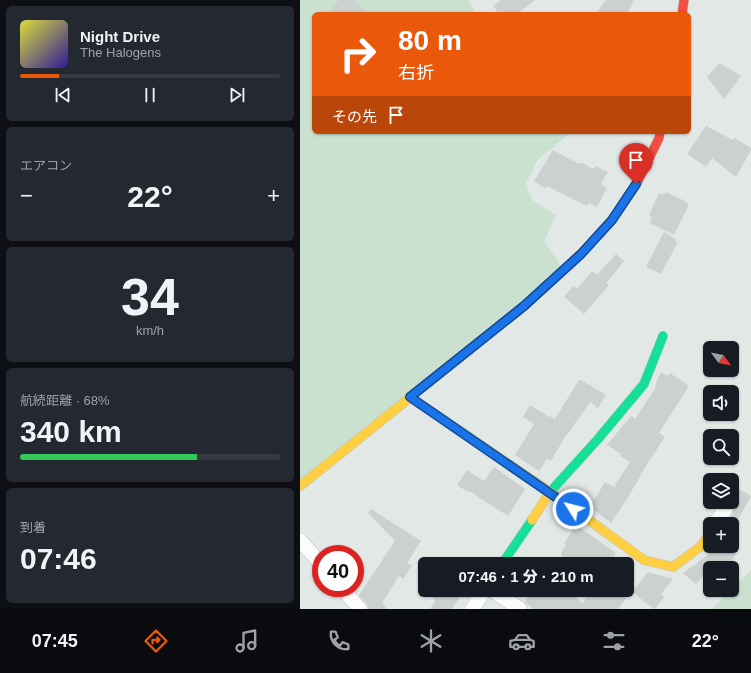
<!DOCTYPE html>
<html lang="ja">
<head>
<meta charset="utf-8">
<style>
	:root { --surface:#171b24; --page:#242831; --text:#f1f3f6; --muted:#9ea1a6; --line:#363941; --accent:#ea580c }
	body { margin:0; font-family:Arial,"Noto Sans JP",sans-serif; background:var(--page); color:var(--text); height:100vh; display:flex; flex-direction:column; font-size:15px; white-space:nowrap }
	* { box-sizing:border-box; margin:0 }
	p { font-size:13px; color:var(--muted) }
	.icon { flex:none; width:22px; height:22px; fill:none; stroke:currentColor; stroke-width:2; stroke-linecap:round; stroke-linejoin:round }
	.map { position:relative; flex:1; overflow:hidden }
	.drawer { display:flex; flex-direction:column; gap:6px; padding:6px; background:#0d0f14; width:300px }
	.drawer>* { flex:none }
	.hud { position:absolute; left:12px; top:12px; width:379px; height:122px; border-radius:6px; box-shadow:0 1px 3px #0004; background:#ea580c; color:#fff; overflow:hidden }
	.needle { width:26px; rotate:122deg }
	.tools { position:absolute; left:403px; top:341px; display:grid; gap:8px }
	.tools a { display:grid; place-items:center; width:36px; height:36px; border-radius:6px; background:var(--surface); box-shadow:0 1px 3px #0004; font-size:20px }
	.speed { position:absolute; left:12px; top:545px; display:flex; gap:8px; font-size:20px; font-weight:700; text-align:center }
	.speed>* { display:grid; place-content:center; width:52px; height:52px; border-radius:50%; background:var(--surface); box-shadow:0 1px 3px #0004; line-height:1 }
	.speed .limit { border:6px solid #d22; background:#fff; color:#111 }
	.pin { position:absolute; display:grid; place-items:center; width:34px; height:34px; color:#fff; margin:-41px -17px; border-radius:50% 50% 50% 0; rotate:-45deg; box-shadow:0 0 4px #0007 }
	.pin .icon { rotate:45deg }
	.me { position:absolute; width:44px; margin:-22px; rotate:306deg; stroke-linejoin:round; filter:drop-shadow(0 0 3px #0008) }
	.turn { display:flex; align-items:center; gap:14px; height:84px; padding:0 20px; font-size:18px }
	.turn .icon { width:52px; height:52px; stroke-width:2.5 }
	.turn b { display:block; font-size:28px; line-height:34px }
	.then { display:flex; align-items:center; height:38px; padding:0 20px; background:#0003; gap:8px; font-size:15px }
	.big { font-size:30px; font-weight:800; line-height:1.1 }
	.drawer .card { flex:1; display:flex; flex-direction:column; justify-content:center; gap:6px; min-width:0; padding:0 14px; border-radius:6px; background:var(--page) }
	.drawer .dial { align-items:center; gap:0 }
	.dial b { font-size:52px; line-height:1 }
	.song { display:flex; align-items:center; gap:12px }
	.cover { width:48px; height:48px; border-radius:6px; background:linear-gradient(135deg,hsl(60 70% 55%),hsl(250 70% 35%)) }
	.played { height:4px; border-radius:2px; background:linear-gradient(90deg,var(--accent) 15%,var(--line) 15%) }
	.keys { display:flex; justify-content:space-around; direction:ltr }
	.heat { display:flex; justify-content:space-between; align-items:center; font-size:22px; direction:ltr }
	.charge { height:6px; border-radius:3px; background:linear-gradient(90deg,#34c759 68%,var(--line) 0) }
	.trip { position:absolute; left:118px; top:557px; width:216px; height:40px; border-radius:6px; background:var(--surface); box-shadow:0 1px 3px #0004; font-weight:800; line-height:40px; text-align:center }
	.tab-bar { display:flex; height:64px; justify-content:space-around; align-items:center; background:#090b0e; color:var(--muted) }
	.tab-bar .icon { width:28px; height:28px }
	.tab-bar .current { color:var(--accent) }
	.tab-bar b { font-size:18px; color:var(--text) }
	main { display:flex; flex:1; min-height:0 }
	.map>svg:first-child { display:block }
	.green { fill:#cae1cf }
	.building { fill:#ccd1cf }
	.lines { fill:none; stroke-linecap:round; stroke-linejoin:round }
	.street-casing { stroke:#bfc5c2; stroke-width:15 }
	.fast-casing { stroke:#bec6c2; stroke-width:10 }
	.slow-casing { stroke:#bec6c2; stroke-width:10 }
	.jam-casing { stroke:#bec6c2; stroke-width:10 }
	.street { stroke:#fbfcfb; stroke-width:14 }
	.fast { stroke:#16e098; stroke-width:9 }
	.slow { stroke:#ffcf43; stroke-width:9 }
	.jam { stroke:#f24e42; stroke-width:9 }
	.route-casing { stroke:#114b97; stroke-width:10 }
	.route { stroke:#1a73e8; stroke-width:7 }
</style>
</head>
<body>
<main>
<section class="drawer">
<div class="card">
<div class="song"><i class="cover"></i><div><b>Night Drive</b><p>The Halogens</p></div></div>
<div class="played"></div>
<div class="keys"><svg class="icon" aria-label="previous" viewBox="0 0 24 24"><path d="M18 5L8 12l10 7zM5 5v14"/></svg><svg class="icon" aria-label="pause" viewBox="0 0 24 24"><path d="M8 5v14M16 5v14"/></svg><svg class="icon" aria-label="next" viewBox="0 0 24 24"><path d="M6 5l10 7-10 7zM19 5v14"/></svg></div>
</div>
<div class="card"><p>エアコン</p>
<div class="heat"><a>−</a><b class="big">22°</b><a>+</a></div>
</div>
<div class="card dial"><b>34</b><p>km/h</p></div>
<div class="card"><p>航続距離 · 68%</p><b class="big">340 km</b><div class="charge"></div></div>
<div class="card"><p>到着</p><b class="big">07:46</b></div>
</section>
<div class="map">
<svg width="451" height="609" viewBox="0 0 451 609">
	<rect width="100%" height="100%" fill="#e2e8e5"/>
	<g class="green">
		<path d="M0 0H168L177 14H14V132H272L238 159 226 183 232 200 256 215 244 241 264 270 0 486Z"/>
		<path d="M451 570V609H412L431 590H432V589Z"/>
	</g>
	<g class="building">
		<path d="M39 0H53L69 14H26Z"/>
		<path d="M201 0H235L217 14H199L193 6Z"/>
		<path d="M306 0H334L327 14H296Z"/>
		<path d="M420 63 441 76 424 99 407 77Z"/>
		<path d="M406 126 433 140 435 138 451 148V150L436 177 412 158 406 167 387 154Z"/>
		<path d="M253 150 279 164 280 162 294 169 296 166 308 172 301 184 307 188 297 207 288 203 287 206 247 186 245 188 234 181Z"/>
		<path d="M366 192 387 202 386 203 389 205 374 235 350 223 352 217 349 215 359 193 363 195V194H364Z"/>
		<path d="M364 232 376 239 375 241 378 242 361 274 346 267Z"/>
		<path d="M316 254 324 261 306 283 309 285 284 314 264 297 273 286 277 289 292 271 297 275Z"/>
		<path d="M361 372 368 376 370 373 389 386 359 433 365 437 340 475H341L328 497 311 523 290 507 305 482 314 487 330 462 320 456 321 454 307 445 331 416 335 419 356 387 355 386Z"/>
		<path d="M279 380H281L306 395 298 408 290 402 278 420V419L267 435H266L251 461 247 459 239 471 215 455 234 424 223 417 230 405 249 417 250 416 255 419Z"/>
		<path d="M194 467 225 489 208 516 169 491 168 492 157 485 167 470 184 481Z"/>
		<path d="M432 485 451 496 438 520 440 521 432 535V524H425L433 513 434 509V505L432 502Z"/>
		<path d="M71 509 121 541 107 563 112 566 103 579 99 576 82 603 87 609H68L67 604 59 595 95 541 68 513Z"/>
		<path d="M276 525 316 553 309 564H262L266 558 261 556 262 554 261 553 266 545 264 544Z"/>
		<path d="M414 546H432L438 549 428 568H410L396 584 383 573 394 565 395 566 398 562 408 555Z"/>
		<path d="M348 572 373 579 361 594 364 597 355 609H354L332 592Z"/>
		<path d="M120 590H164L152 609H130L136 600Z"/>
		<path d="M232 590H266L283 603 291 590H332L318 609H233L225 602Z"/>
	</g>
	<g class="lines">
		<defs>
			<g id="street">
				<path d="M415 524 426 508"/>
				<path d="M0 540 21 564"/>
				<path d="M42 588 60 609"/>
				<path d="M192 590 220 609"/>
				<path d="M172 609 185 590"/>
			</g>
			<g id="fast">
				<path d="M253 494 250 492 298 439 344 384 363 336"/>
				<path d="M202 564 232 520"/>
			</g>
			<g id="slow">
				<path d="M110 397 250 492 232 520"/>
				<path d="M0 486 214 314"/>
				<path d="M253 494 344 560 373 567 401 546 410 533"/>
			</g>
			<g id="jam">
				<path d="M382 14 384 0"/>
				<path d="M214 314 224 306 281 254 312 220 336 185 359 138 360 132"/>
			</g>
		</defs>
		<use href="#street" class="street-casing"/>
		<use href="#fast" class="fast-casing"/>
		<use href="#slow" class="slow-casing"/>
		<use href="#jam" class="jam-casing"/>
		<use href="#street" class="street"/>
		<use href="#fast" class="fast"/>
		<use href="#slow" class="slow"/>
		<use href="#jam" class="jam"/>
	</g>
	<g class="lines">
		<defs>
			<path id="route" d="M273 509 110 397 224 306 281 254 312 220 336 184"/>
		</defs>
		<use href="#route" class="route-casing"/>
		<use href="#route" class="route"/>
	</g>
</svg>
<div class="tools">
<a><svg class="needle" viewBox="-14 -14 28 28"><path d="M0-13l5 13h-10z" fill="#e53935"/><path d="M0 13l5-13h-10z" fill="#9ea1a6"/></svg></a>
<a><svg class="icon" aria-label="sound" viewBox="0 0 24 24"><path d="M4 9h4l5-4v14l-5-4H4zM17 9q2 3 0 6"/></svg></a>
<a><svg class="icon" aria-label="search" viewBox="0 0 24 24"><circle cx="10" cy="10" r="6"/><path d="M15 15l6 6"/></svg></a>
<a><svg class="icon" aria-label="layers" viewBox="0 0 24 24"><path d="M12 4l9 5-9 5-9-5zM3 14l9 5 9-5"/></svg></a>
<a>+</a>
<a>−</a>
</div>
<div class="speed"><div class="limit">40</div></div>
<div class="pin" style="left:336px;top:184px;background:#d93025"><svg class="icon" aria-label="arrive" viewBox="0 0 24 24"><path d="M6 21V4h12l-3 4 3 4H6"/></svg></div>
<svg class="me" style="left:273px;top:509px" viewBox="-20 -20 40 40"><circle r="17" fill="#1a73e8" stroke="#fff" stroke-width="3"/><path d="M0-11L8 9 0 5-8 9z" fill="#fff"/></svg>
<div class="trip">07:46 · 1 分 · 210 m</div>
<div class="hud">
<div class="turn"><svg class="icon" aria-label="right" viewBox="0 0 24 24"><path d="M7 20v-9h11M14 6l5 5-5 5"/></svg><div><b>80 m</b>右折</div></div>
<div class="then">その先<svg class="icon" aria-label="arrive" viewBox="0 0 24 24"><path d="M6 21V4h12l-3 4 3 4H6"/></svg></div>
</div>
</div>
</main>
<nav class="tab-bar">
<b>07:45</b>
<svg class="icon current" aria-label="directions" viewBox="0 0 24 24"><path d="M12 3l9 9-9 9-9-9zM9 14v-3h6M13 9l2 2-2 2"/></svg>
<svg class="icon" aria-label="music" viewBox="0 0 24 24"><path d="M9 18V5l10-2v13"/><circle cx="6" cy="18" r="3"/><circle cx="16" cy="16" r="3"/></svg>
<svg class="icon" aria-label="phone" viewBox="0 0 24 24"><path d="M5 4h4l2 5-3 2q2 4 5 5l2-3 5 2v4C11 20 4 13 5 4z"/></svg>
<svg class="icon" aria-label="climate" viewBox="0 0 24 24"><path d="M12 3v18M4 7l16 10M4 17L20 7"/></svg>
<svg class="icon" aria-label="car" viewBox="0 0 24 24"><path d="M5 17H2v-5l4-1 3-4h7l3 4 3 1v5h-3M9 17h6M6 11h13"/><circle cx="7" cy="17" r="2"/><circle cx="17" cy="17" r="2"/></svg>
<svg class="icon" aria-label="filters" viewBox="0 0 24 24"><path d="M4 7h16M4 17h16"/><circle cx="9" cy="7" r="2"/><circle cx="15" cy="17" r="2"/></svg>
<b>22°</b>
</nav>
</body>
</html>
